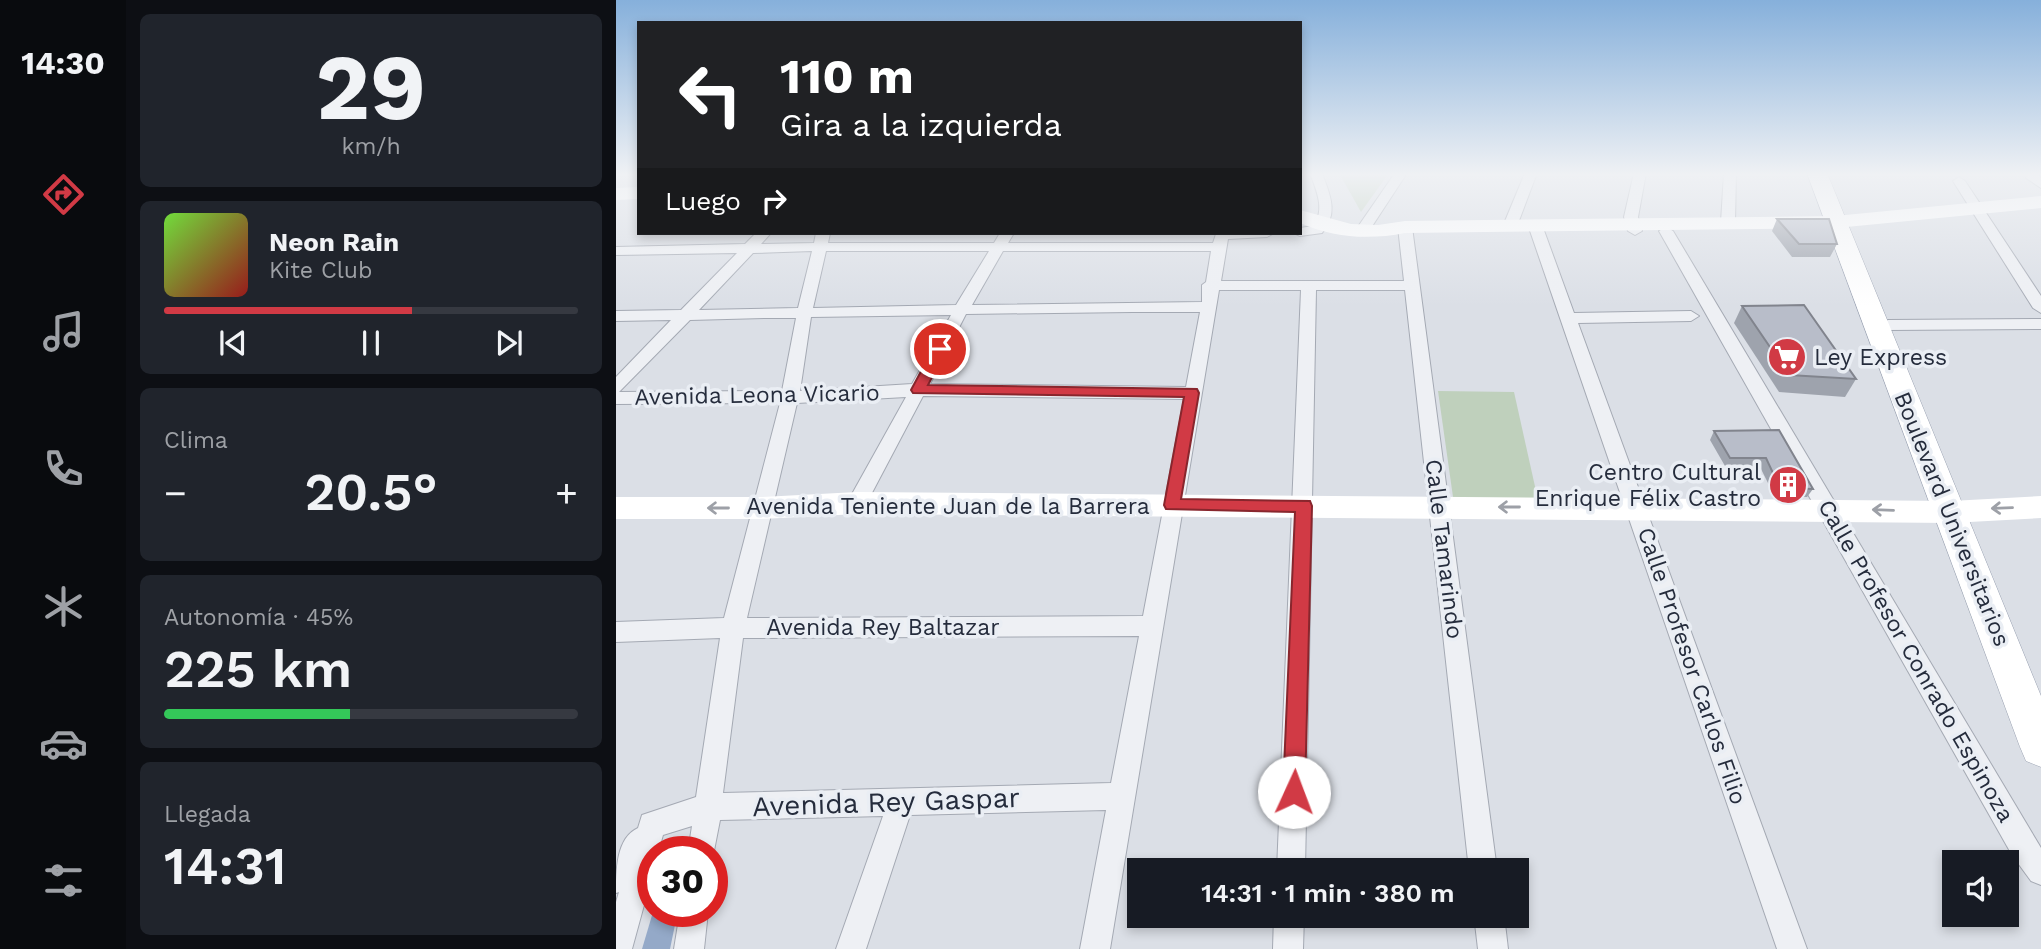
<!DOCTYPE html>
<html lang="es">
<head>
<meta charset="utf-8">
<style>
	:root { --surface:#171b24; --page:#20242c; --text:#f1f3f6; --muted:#9ea1a6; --line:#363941; --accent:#d13a45 }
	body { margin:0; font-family:"Work Sans",sans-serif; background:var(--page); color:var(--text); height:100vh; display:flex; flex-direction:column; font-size:26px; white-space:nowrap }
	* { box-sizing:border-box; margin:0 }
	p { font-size:23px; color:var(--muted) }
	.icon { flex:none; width:38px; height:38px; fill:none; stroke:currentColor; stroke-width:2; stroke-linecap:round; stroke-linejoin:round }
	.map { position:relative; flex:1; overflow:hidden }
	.panel { display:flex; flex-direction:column; gap:14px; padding:14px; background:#0d0f14; width:490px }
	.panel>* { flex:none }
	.guide { position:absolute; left:21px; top:21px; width:665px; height:214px; border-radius:0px; box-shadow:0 4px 10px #0003; background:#202124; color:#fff; overflow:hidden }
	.buttons { position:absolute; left:1326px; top:850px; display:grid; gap:14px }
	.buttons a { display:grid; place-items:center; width:77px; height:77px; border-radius:0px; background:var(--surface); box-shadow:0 4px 10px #0003; font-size:35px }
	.speed { position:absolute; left:21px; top:836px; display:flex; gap:14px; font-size:35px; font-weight:700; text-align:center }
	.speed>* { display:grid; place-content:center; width:91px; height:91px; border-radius:50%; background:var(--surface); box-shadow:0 4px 10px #0003; line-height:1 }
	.speed .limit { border:10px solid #d22; background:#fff; color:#111 }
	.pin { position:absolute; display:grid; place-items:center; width:60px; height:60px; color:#fff; margin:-30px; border:4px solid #fff; border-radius:50%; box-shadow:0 2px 7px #0007 }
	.me { position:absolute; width:77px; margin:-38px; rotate:2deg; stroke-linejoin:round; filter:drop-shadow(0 0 5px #0008) }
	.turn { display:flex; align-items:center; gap:24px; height:147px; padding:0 28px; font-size:32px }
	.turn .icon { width:91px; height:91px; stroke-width:2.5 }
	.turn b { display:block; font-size:49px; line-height:60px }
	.then { display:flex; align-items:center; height:66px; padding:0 28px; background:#0003; gap:14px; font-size:26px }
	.big { font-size:52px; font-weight:600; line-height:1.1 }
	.panel .card { flex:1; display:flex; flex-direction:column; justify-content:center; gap:10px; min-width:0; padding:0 24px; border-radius:10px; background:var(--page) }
	.panel .dial { align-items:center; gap:0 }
	.dial b { font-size:91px; line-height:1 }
	.song { display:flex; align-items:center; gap:21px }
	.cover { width:84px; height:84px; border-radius:10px; background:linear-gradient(135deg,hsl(100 70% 55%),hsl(0 70% 35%)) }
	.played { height:7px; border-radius:4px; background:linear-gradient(90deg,var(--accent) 60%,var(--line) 60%) }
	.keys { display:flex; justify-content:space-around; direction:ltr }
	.heat { display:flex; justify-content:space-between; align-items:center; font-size:38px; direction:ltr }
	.charge { height:10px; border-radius:5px; background:linear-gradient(90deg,#34c759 45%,var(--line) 0) }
	.trip { position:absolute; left:511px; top:858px; width:402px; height:70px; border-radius:0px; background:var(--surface); box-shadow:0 4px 10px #0003; font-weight:600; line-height:70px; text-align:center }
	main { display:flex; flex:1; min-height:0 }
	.menu { display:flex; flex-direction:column; width:126px; justify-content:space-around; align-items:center; background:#090b0e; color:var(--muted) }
	.menu .icon { width:49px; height:49px }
	.menu .selected { color:var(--accent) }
	.menu b { font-size:32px; color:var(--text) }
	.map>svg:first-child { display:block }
	.green { fill:#bfd0bc }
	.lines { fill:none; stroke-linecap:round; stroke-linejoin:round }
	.canal { fill:#94a9c8; fill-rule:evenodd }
	.street-casing { stroke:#a4a9b3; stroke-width:2 }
	.primary-casing { stroke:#9aa2b2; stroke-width:1 }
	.street { fill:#eef0f4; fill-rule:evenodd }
	.secondary { fill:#fff; fill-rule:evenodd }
	.primary { fill:#fff; fill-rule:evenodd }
	.wall { fill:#9ea3ad }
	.building { fill:#b8bdc9; stroke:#81848d; stroke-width:2 }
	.oneway { stroke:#9da0a7 }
	.route { fill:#d13a45; stroke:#88262d; stroke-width:2 }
	.labels { text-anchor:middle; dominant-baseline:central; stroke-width:7; stroke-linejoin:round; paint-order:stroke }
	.poi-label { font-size:23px; fill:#252c3c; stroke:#eaeef4; text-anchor:start }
	.street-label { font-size:23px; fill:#252c3c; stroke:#eaeef4 }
	.near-street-label { font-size:28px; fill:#252c3c; stroke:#eaeef4 }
</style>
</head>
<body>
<main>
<nav class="menu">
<b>14:30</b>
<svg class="icon selected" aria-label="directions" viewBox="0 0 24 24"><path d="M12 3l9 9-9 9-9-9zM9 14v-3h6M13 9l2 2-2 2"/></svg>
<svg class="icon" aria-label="music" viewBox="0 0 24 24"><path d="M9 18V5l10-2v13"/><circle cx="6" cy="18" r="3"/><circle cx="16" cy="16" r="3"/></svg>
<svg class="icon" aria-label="phone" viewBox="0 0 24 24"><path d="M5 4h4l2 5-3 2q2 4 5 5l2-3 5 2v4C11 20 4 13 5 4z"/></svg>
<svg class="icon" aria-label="climate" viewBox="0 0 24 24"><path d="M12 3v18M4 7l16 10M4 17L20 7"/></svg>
<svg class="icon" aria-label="car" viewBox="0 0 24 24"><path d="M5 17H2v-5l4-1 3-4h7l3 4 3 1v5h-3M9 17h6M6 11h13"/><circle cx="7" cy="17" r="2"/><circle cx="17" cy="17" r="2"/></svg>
<svg class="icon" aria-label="filters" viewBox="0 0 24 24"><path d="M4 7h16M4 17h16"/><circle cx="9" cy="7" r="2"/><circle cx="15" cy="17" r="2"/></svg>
</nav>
<section class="panel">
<div class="card dial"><b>29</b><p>km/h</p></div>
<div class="card">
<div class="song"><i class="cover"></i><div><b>Neon Rain</b><p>Kite Club</p></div></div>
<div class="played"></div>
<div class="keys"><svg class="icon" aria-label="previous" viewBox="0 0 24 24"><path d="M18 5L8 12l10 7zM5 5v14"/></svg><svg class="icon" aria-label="pause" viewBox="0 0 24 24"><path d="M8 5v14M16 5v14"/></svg><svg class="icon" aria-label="next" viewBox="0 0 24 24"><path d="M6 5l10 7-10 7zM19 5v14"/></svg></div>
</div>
<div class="card"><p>Clima</p>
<div class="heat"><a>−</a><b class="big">20.5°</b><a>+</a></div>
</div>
<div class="card"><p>Autonomía · 45%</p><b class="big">225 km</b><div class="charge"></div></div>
<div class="card"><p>Llegada</p><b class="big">14:31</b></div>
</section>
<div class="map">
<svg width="1425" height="949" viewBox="0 0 1425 949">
	<rect width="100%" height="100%" fill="#dbdfe6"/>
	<g class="green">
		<path d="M723 173H773L745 212Z"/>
		<path d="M822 391 898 392 922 500 838 504Z"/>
	</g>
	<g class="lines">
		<path class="canal" d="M37 912H57L60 920 54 949H26Z"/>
		<defs>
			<g id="street">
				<path d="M694 173H706C714 195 723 213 706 233L684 236 678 233H684V228L697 226C710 210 700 190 694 173Z"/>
				<path d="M779 173H791L751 234H741L739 231Z"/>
				<path d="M909 173H921L901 226 899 229H889L887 226Z"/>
				<path d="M1018 173H1030L1022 217 1026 231 1019 235 1012 231 1008 217Z"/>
				<path d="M1108 173H1120L1119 222 1112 226 1105 222Z"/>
				<path d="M1409 173H1419L1425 178V188L1410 178Z"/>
				<path d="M1343 177 1349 181 1425 296V313L1417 308 1337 181Z"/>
				<path d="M919 221 926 225 958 313 1075 311 1083 316 1075 321 962 323 1191 949H1161L912 225Z"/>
				<path d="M789 223 796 227 881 870H853L789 290H700L689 870H661L685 290H603L494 949H464L490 810 294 815 250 949H220L267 816 104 820 96 861V852H72L76 826 47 835 42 852H37V872L16 949H0V902L3 892 0 893C0 871 0 838 22 828L26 815 80 797 104 638 0 642V622L108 618 164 403 0 404V377L55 320 0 321V311L65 310 121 253 0 255V247L129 244 140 233H155L145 244 198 243 200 233H214L212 243H378L384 233H398L392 243H597L600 234 604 233H658L651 237 612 239 605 281H788L782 227ZM196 251 182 308 83 310 137 253ZM210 251H373L340 305 197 308ZM387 251H595L590 282 586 285V302L356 305ZM516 312H584L570 387 314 384 350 314ZM335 315 296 384 184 391 195 317ZM148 318H180L166 391 3 392 74 320ZM307 396 568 399 527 616 131 618 181 403 290 397 231 503 234 508 241 511 248 508ZM523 636 495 783 107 793 127 638Z"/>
				<path d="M1050 227 1057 231 1425 848V885L1415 881 1396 855 1043 231Z"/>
				<path d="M1425 319V329L1272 330 1264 325 1272 320Z"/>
				<path d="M64 912H92L88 949H58Z"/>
				<path d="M658 915H688L687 949H657Z"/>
				<path d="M858 915H888L892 949H862Z"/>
			</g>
			<path id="primary" d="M1191 173H1211L1425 696V767L1410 761 1404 747Z"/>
		</defs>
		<use href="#street" class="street-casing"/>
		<use href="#primary" class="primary-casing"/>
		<use href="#street" class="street"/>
		<g class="secondary">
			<path d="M23 187V199L0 200V188Z"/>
			<path d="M1425 196V208L1220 228 789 233C753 240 718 238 684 223V210L735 224 762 225 789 221 1219 216Z"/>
			<path d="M241 492 1335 501 1425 496V518L1335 523 241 514 146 519H0V497H146Z"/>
		</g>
		<use href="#primary" class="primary"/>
	</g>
	<g class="wall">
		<path d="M1161 219 1221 244 1214 257H1176L1156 231Z"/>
		<path d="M1126 306 1240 379 1229 397 1163 392 1118 323Z"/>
		<path d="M1163 430 1197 489 1191 497H1159L1144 467 1109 466 1094 440 1098 431Z"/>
	</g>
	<g class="building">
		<path d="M1161 219H1213L1221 244H1183Z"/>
		<path d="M1188 305 1240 379 1173 375 1126 306Z"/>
		<path d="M1163 430 1197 489 1164 488 1150 458H1114L1098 431Z"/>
	</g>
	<defs><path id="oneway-shaft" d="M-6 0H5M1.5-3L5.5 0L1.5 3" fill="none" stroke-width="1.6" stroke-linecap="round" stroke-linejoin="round" transform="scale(1.75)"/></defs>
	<g class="oneway">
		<use href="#oneway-shaft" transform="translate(893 507) rotate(-180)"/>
		<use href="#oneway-shaft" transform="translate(102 508) rotate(-180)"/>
		<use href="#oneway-shaft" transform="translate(1386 508) rotate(178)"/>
		<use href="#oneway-shaft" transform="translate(1267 510) rotate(-178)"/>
	</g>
	<linearGradient id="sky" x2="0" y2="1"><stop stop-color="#86b0db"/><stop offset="0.57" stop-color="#eff1f4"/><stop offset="1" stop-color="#eff1f4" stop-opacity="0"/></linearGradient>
	<rect width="1425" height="306" fill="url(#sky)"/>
	<path class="route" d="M324 345 331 349 312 385 581 389 583 393 565 499 694 501 696 506 689 792 685 799 678 803 670 799 667 792 679 512 550 509 548 505 568 397 297 393 295 390 317 349Z"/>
	<defs>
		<symbol id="supermarket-disc" viewBox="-11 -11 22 22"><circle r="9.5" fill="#d13a45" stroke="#eaeef4"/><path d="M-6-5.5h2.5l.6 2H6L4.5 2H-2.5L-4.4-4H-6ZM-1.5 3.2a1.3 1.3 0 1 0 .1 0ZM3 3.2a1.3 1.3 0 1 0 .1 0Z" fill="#fff"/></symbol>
		<symbol id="building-disc" viewBox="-11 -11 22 22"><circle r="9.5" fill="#d13a45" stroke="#eaeef4"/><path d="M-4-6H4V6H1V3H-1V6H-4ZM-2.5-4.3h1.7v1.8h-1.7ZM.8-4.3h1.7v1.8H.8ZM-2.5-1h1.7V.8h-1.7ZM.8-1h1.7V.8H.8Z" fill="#fff"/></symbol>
	</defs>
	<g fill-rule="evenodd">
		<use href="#supermarket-disc" x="1149" y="335" width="44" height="44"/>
		<use href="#building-disc" x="1150" y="463" width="44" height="44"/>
	</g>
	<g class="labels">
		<g class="poi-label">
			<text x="1198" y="357">Ley Express</text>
			<text x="1145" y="472" text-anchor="end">Centro Cultural<tspan x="1145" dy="26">Enrique Félix Castro</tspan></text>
		</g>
		<g class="street-label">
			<text transform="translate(141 395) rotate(-1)">Avenida Leona Vicario</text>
			<text x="332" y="506">Avenida Teniente Juan de la Barrera</text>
			<text transform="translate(1336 519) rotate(68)">Boulevard Universitarios</text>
			<text transform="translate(828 549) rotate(83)">Calle Tamarindo</text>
			<text x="267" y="627">Avenida Rey Baltazar</text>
			<text transform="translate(1300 661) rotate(60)">Calle Profesor Conrado Espinoza</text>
			<text transform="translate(1076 666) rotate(71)">Calle Profesor Carlos Filio</text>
		</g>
		<g class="near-street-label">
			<text transform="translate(270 802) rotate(-2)">Avenida Rey Gaspar</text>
		</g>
	</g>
</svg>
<div class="buttons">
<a><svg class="icon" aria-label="sound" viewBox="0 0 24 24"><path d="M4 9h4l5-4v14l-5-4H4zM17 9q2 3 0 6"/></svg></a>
</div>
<div class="speed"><div class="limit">30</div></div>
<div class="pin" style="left:324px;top:349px;background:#d93025"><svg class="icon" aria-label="arrive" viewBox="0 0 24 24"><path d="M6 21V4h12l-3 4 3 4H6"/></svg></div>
<svg class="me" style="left:678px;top:792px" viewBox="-20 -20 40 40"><circle r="19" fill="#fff"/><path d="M0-13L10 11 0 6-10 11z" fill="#d13a45"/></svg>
<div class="trip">14:31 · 1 min · 380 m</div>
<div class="guide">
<div class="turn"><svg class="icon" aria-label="left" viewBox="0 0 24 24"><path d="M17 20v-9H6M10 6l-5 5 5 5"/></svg><div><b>110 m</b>Gira a la izquierda</div></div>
<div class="then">Luego<svg class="icon" aria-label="right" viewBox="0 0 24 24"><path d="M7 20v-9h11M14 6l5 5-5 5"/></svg></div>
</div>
</div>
</main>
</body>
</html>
